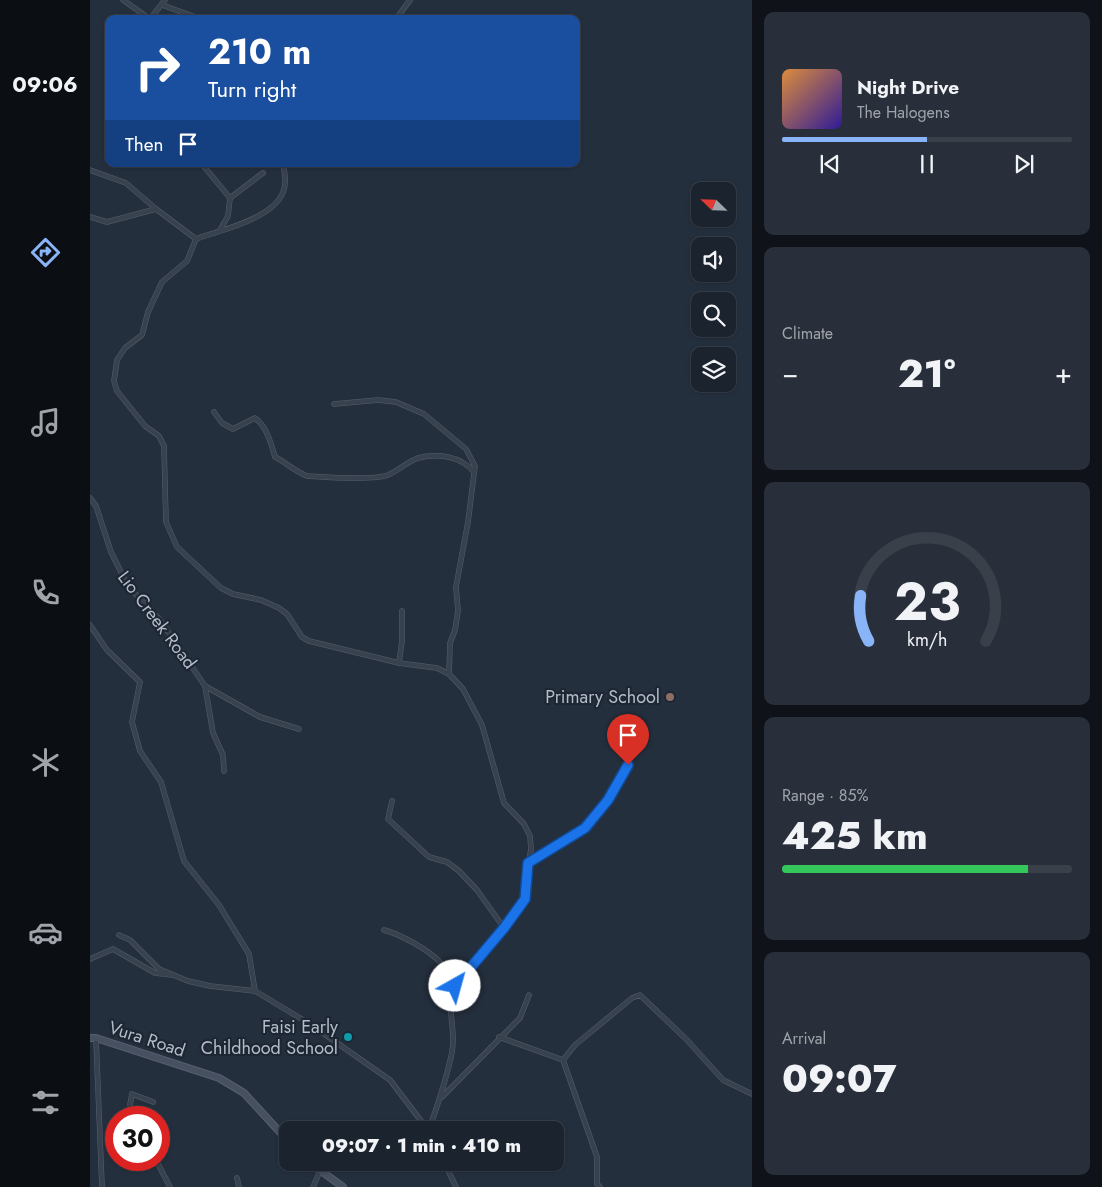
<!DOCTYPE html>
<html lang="en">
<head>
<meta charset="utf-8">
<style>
	:root { --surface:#1b232e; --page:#282f3a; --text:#f1f3f6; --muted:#a0a4aa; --line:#39404a; --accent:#8ab4f8 }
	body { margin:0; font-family:Jost,sans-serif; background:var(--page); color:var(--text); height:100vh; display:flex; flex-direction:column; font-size:19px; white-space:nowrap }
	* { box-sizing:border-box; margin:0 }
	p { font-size:16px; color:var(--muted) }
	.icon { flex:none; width:28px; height:28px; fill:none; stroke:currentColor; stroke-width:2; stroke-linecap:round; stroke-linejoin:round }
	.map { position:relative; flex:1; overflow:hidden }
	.details { display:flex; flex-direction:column; gap:12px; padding:12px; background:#0f1319; width:350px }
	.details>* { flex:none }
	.banner { position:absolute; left:15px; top:15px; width:475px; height:152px; border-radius:10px; box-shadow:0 1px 4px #0004,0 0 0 1px var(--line); background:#1a4fa0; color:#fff; overflow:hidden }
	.needle { width:32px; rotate:293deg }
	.tools { position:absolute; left:601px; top:182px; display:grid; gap:10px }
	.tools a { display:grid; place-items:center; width:45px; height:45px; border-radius:10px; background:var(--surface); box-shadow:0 1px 4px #0004,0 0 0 1px var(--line); font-size:25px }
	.speed { position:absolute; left:15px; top:1106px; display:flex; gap:10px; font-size:25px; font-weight:700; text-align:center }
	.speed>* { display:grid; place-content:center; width:65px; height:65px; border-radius:50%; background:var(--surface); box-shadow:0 1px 4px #0004,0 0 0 1px var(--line); line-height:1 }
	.speed .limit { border:8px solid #d22; background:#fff; color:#111 }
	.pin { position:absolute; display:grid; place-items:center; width:42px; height:42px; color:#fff; margin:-51px -21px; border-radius:50% 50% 50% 0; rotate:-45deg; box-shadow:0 0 5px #0007 }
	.pin .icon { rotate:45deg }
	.me { position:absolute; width:55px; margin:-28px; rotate:38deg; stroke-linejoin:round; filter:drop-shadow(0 0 4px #0008) }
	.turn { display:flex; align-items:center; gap:18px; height:105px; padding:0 20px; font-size:22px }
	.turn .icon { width:65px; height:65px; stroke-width:2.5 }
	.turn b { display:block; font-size:35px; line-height:42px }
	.then { display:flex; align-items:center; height:48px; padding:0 20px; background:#0003; gap:10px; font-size:19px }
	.big { font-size:38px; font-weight:800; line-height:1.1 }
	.details .card { flex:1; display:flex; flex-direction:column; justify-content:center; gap:8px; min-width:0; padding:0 18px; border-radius:10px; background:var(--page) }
	.details .dial { align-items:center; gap:0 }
	.dial svg { height:130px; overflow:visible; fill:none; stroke:var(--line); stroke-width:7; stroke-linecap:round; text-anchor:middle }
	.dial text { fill:var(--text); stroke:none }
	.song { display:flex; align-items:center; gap:15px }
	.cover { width:60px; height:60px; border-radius:8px; background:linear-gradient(135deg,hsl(30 70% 55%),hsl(250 70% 35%)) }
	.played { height:5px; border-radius:2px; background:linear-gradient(90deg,var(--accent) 50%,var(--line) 50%) }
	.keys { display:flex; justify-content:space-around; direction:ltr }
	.heat { display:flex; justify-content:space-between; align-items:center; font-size:28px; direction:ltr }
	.charge { height:8px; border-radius:4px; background:linear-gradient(90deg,#34c759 85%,var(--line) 0) }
	.trip { position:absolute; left:189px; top:1121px; width:285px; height:50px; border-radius:10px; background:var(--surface); box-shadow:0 1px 4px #0004,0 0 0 1px var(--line); font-weight:800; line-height:50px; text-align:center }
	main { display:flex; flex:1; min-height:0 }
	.menu { display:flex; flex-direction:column; width:90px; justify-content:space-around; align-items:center; background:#0b0e12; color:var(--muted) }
	.menu .icon { width:35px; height:35px }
	.menu .selected { color:var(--accent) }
	.menu b { font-size:22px; color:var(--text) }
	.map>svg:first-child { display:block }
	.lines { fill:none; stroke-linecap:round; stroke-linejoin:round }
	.street-casing { stroke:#565f6c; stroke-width:5.5 }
	.secondary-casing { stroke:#565f6c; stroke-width:8 }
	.street { stroke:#38414e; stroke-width:4.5 }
	.secondary { stroke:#465061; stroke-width:6 }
	.route-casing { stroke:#114b97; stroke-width:12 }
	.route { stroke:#1a73e8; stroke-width:9 }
	.education-dot { fill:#8d6e63; stroke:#1d2633; stroke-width:2 }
	.culture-dot { fill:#0f9aa8; stroke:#1d2633; stroke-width:2 }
	.labels { text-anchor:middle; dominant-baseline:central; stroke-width:4.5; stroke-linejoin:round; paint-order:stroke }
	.street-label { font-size:18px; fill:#b4bcc9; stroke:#1d2633 }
	.poi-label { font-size:18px; fill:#b4bcc9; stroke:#1d2633; text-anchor:end }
</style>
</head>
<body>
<main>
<nav class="menu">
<b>09:06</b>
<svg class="icon selected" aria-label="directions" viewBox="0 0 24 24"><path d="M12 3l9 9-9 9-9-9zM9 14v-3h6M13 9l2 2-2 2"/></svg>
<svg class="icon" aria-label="music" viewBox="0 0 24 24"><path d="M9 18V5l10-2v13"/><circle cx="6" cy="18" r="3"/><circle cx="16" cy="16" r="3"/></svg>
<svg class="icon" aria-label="phone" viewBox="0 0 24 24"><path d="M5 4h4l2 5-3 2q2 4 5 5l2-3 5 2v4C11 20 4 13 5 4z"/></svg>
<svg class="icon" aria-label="climate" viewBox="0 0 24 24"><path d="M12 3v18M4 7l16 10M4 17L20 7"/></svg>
<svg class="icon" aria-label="car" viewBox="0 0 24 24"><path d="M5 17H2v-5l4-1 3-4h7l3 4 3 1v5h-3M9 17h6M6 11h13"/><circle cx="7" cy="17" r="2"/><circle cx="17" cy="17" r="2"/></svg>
<svg class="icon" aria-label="filters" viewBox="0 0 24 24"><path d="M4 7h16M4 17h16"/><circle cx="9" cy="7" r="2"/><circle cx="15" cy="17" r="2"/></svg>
</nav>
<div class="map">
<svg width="662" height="1187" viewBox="0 0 662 1187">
	<rect width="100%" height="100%" fill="#242f3e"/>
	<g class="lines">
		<defs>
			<g id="street">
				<path d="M33 0 60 19 75 0"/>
				<path d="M72 5 111 19"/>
				<path d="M306 19 320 0"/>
				<path d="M112 164 140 198 138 216 130 230"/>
				<path d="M0 170 36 183 66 209 106 239"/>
				<path d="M140 198 173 173"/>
				<path d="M0 217 17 222 66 209"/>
				<path d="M106 239 97 261 72 282 58 312 52 335 35 348 27 360 24 381 27 391 55 426 69 436 74 446 76 522 87 547 131 588 143 594 171 600 189 608 197 614 212 637 219 641 309 663 347 668 359 674 373 689 392 725 414 803 434 824 440 836 441 849 435 883V899L414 928 368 980C353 1009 367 1024 362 1052 357 1078 348 1104 339 1130"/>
				<path d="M106 239C131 230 194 217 195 183 196 177 194 170 193 164"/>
				<path d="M244 404 288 400 306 402 334 414 376 449 385 466 378 522 366 587 368 611 365 630 360 643 359 674"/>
				<path d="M124 412 132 423 143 429 165 418C177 427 181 443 185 457 197 463 204 471 217 476 235 477 282 481 298 475 308 471 317 462 328 458 348 453 371 456 384 472"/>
				<path d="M0 498 6 506 21 552 38 586 70 620 115 686 123 733 133 755 134 771"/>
				<path d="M0 625 17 650 50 682 42 722 50 751 71 782 94 861 129 905 159 954 165 991"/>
				<path d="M309 663 312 641V611"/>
				<path d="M115 686 170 717 209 729"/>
				<path d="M302 801 298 819 339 857 357 862 369 871 387 890 414 928"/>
				<path d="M438 863 495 828 518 800 538 765"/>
				<path d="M294 930C310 934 339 950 351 963 357 969 359 979 365 986"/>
				<path d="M29 935 40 940 69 969 98 981 120 986 165 991 220 1024 300 1080 338 1130"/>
				<path d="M0 959 23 949 65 973 83 975"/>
				<path d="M409 1037 473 1060"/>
				<path d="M6 1038 12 1187"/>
				<path d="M352 1097 430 1018 439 995"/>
				<path d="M45 1118 40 1105 42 1094 63 1102"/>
				<path d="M66 1160 80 1187"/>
				<path d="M354 1162 366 1187"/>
				<path d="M147 1178 149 1187"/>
				<path d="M223 1187 230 1171"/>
				<path d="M510 1187 507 1184V1157L473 1060 485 1045 542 998 550 995 597 1040 633 1080 662 1094"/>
			</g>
			<g id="secondary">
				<path d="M0 1038H6L129 1078 154 1093 198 1141"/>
				<path d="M219 1162 253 1187"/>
			</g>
		</defs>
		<use href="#street" class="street-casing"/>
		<use href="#secondary" class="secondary-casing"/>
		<use href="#street" class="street"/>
		<use href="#secondary" class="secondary"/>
	</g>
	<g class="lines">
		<defs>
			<path id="route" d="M365 986 414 928 435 899 438 863 495 828 518 800 538 765"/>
		</defs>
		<use href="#route" class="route-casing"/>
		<use href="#route" class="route"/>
	</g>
	<circle class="education-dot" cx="580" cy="697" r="5"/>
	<circle class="culture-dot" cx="258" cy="1037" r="5"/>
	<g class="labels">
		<g class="street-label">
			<text transform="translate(67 620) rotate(53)">Lio Creek Road</text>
			<text transform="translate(57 1039) rotate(18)">Vura Road</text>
		</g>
		<g class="poi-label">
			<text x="570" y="697">Primary School</text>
			<text x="248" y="1027">Faisi Early<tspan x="248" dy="21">Childhood School</tspan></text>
		</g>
	</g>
</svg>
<div class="tools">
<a><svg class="needle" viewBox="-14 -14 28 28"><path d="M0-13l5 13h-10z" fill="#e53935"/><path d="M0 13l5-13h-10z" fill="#a0a4aa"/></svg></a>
<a><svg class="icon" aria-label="sound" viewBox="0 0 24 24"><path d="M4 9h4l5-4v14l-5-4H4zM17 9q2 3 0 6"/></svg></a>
<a><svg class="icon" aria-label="search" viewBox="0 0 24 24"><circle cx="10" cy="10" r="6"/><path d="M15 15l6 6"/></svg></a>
<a><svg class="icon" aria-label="layers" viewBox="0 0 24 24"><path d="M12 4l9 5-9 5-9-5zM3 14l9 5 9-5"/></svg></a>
</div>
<div class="speed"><div class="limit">30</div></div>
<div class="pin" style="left:538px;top:765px;background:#d93025"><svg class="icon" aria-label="arrive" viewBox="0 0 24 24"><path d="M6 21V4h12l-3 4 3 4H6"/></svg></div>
<svg class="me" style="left:365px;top:986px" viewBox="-20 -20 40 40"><circle r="19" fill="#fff"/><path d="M0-13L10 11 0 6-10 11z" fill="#1a73e8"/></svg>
<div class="trip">09:07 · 1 min · 410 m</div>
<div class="banner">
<div class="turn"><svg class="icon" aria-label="right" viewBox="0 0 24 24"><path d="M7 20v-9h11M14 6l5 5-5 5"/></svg><div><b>210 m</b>Turn right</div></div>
<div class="then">Then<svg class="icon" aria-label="arrive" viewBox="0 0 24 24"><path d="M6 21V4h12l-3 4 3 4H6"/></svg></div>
</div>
</div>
<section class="details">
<div class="card">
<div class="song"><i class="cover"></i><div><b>Night Drive</b><p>The Halogens</p></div></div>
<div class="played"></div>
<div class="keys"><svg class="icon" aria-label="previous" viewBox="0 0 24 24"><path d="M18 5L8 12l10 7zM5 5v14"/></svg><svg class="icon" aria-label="pause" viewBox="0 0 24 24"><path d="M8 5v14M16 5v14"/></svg><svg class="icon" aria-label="next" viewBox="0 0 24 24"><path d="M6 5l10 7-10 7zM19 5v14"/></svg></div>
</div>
<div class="card"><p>Climate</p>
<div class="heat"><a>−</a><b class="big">21°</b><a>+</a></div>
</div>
<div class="card dial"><svg viewBox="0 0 100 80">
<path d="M14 69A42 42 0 1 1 86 69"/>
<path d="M14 69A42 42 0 0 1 9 41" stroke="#8ab4f8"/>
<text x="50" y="56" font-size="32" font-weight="700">23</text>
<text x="50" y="72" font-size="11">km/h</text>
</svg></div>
<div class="card"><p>Range · 85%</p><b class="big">425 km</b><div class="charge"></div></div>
<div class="card"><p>Arrival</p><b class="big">09:07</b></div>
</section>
</main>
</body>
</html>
